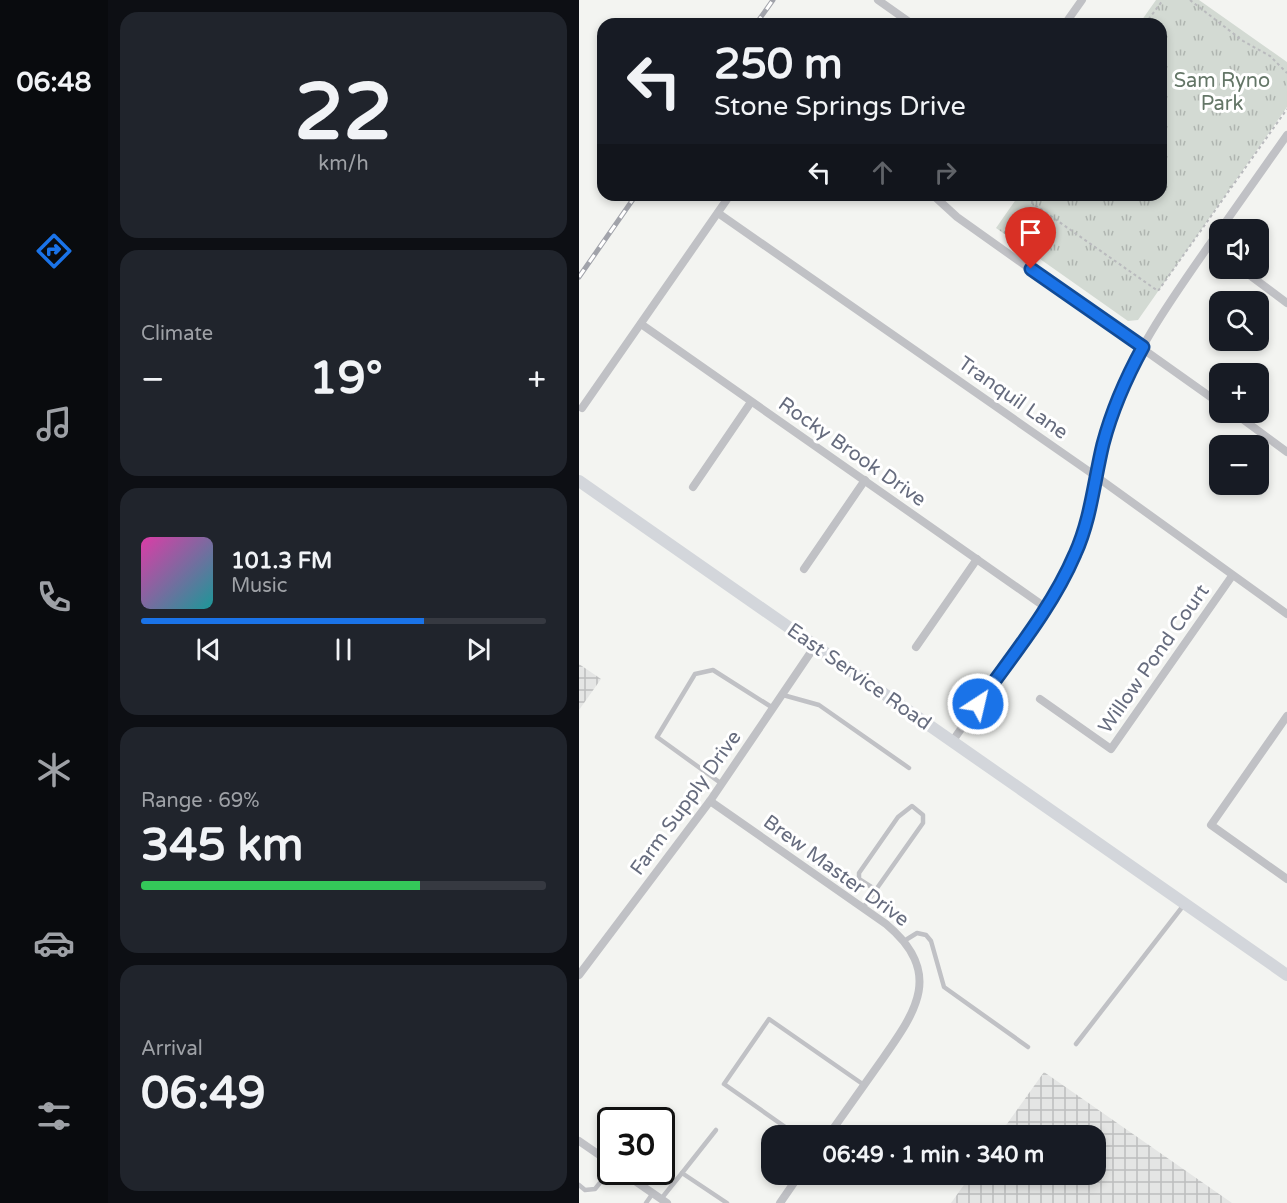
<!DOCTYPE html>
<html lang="en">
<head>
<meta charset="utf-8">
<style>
	:root { --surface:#171b24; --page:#20242c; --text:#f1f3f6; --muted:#9ea1a6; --line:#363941; --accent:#1a73e8 }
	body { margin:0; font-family:"Varela Round",sans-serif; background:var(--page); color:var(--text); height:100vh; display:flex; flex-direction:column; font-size:22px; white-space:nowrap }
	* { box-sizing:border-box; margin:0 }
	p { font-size:20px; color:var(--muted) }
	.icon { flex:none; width:33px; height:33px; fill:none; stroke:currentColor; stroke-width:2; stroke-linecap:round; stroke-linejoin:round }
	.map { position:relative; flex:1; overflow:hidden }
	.panel { display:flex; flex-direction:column; gap:12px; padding:12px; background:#0d0f14; width:471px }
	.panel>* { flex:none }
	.hud { position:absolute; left:18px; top:18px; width:570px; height:183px; border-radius:18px; box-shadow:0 3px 9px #0003; background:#171b24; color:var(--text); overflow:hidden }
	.fabs { position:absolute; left:630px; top:219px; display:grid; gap:12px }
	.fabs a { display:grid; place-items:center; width:60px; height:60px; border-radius:12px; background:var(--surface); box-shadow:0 3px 9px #0003; font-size:30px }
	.speed { position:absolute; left:18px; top:1107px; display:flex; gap:12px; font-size:30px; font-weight:700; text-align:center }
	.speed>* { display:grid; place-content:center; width:78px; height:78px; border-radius:50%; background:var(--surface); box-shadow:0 3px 9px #0003; line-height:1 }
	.speed .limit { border:3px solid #111; border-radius:9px; background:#fff; color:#111 }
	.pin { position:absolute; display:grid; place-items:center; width:51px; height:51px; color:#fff; margin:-62px -26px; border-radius:50% 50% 50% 0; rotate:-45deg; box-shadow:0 0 6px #0007 }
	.pin .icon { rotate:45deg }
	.me { position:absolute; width:66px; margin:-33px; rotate:35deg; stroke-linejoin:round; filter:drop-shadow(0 0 4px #0008) }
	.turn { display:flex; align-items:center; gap:21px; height:126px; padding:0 18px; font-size:27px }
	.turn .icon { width:78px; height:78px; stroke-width:2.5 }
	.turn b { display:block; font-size:42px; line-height:51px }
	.lanes { display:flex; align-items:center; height:57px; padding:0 18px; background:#0003; justify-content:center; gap:30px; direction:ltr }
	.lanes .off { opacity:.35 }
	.big { font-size:45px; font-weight:700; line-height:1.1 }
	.panel .tile { flex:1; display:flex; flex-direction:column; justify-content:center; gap:9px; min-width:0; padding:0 21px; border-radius:18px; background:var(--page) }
	.panel .dial { align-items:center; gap:0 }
	.dial b { font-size:78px; line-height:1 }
	.song { display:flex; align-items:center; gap:18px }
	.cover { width:72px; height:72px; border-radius:9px; background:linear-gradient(135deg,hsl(320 70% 55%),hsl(180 70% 35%)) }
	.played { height:6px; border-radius:3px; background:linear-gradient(90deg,var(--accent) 70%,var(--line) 70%) }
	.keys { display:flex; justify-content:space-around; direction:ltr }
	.heat { display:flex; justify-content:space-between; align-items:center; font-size:33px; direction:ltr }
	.charge { height:9px; border-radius:4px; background:linear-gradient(90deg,#34c759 69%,var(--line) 0) }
	.trip { position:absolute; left:182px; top:1125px; width:345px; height:60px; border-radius:18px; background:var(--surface); box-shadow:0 3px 9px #0003; font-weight:700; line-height:60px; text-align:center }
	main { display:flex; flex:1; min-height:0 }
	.tabs { display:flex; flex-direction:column; width:108px; justify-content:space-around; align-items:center; background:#090b0e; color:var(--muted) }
	.tabs .icon { width:42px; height:42px }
	.tabs .selected { color:var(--accent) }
	.tabs b { font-size:27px; color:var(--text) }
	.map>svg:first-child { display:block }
	.industrial { fill:url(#industrial-grid) }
	.park { fill:url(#park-tufts) }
	.pitch { fill:#d3dad3 }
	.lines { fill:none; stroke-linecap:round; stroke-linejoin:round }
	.path { stroke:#b9babd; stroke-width:2; stroke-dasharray:3 3; stroke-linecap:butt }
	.lane { stroke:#c0c1c5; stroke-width:4.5 }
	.street { stroke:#c0c1c5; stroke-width:8 }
	.secondary { stroke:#d3d6db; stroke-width:12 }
	.rail-casing { stroke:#a1a3aa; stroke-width:5 }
	.rail { stroke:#fff; stroke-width:3; stroke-dasharray:9; stroke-linecap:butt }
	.route-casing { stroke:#114b97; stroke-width:15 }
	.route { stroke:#1a73e8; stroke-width:10 }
	.labels { text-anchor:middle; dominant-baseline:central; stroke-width:6; stroke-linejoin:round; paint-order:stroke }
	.park-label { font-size:20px; fill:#647667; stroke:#fff }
	.street-label { font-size:20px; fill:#666c7e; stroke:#fff }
</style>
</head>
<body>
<main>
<nav class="tabs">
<b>06:48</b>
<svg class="icon selected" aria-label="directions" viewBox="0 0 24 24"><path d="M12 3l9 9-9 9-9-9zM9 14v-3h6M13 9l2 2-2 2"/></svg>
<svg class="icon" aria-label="music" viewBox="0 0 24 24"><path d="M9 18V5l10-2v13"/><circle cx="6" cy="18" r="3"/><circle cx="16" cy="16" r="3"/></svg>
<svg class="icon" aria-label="phone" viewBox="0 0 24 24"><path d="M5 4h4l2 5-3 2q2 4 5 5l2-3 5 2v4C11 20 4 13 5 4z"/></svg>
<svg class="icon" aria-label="climate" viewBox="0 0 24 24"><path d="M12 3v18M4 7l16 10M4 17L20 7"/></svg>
<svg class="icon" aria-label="car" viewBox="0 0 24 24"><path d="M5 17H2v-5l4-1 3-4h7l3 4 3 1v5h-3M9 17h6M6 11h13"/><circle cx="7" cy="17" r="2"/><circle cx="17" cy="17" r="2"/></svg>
<svg class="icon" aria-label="filters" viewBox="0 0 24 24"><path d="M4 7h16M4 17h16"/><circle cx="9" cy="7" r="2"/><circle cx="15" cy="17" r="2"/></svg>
</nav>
<section class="panel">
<div class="tile dial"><b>22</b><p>km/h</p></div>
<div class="tile"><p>Climate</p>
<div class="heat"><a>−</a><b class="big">19°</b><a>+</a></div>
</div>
<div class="tile">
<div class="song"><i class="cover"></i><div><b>101.3 FM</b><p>Music</p></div></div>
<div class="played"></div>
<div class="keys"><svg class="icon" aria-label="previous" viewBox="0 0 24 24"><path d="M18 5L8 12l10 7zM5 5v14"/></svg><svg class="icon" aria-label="pause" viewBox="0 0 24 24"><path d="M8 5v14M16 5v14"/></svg><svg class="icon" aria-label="next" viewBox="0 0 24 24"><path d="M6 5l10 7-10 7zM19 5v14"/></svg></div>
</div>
<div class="tile"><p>Range · 69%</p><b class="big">345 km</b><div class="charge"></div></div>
<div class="tile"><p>Arrival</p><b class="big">06:49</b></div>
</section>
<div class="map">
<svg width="708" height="1203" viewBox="0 0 708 1203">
	<defs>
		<pattern id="industrial-grid" width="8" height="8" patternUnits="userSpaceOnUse" patternTransform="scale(1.5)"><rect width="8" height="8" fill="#e4e5e4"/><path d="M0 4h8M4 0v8" fill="none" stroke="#bdbebe"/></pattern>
		<pattern id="park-tufts" width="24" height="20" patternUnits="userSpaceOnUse" patternTransform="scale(1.5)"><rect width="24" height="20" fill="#d3dad3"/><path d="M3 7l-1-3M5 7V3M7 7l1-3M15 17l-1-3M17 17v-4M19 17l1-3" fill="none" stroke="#afb5b0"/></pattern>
	</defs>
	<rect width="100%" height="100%" fill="#f3f4f1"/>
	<g class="industrial">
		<path d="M0 664 22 679 0 710Z"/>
		<path d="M465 1072 653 1203H372L392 1175 516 1174V1136L420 1135Z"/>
	</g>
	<path class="park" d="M577 0H620L708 62V107L559 320 549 321 417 228 440 195H582V24H560Z"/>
	<path class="pitch" d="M454 210 475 226 463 243 442 227Z"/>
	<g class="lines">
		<g class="path">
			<path d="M611 0 664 41 691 56 708 73"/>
			<path d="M566 24 584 0"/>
			<path d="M454 195 453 203 579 291 708 109"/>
		</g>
		<g class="lane">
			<path d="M204 695 240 705 330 768"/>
			<path d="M143 784 78 737 116 674 134 670 194 708"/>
			<path d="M284 908 344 823V815L333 806 319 817 280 873V879L297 890"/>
			<path d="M325 941 338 933 347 935 352 941 365 987 449 1047"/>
			<path d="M497 1044 604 906"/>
			<path d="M219 1136 145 1084 190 1019 285 1085"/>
			<path d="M103 1173 137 1130"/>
			<path d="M0 1185 6 1190 16 1189 32 1169"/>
			<path d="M82 1199 103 1173 148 1203"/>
			<path d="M67 1203 74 1193"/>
		</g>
		<g class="street">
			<path d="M299 0 333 24"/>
			<path d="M486 24 503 0"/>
			<path d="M354 195 378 217 640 403"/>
			<path d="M139 213 518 477 708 614"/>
			<path d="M641 230 708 135"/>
			<path d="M629 247 640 254"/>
			<path d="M661 268 708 303"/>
			<path d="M62 324 466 607"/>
			<path d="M3 408 151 195"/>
			<path d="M654 412 708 452"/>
			<path d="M114 487 172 402"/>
			<path d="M225 569 286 480"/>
			<path d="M337 647 398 559"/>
			<path d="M461 699 532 749 653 576"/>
			<path d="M708 716 632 825 708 879"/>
			<path d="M373 742C414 682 464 622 496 556 516 513 516 464 531 419 554 350 599 290 640 231"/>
			<path d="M131 801 307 924C367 974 335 1014 300 1064 283 1088 266 1112 249 1136"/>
			<path d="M0 975 131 801 236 646"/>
			<path d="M0 1141 32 1163"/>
			<path d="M43 1172 88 1203"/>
			<path d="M201 1203 221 1174"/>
		</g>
		<path class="secondary" d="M0 481 708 975"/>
		<defs>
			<g id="rail">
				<path d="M177 24 194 0"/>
				<path d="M0 277 57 195"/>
			</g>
		</defs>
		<use href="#rail" class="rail-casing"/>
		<use href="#rail" class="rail"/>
	</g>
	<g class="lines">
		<defs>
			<path id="route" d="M399 704C433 656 473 608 496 554 512 519 515 481 524 444 533 410 547 378 564 347L452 269"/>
		</defs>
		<use href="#route" class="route-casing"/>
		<use href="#route" class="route"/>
	</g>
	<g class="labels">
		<g class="park-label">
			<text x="643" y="81">Sam Ryno<tspan x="643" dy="23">Park</tspan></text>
		</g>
		<g class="street-label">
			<text transform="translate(434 398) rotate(35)">Tranquil Lane</text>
			<text transform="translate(273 452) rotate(35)">Rocky Brook Drive</text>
			<text transform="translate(575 659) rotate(-55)">Willow Pond Court</text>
			<text transform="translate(280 677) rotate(35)">East Service Road</text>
			<text transform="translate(107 803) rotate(-54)">Farm Supply Drive</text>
			<text transform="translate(257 871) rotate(36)">Brew Master Drive</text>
		</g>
	</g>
</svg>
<div class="fabs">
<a><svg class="icon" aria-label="sound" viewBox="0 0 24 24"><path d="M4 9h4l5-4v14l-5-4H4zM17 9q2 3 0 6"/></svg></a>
<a><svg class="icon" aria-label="search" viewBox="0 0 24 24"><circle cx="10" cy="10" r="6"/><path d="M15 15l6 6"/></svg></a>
<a>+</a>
<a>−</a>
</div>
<div class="speed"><div class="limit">30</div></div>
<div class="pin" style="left:452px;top:269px;background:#d93025"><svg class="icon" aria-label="arrive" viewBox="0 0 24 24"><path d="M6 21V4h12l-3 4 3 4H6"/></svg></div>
<svg class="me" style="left:399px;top:704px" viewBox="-20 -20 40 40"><circle r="17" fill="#1a73e8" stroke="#fff" stroke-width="3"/><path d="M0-11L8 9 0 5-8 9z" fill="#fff"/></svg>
<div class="trip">06:49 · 1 min · 340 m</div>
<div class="hud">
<div class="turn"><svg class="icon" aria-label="left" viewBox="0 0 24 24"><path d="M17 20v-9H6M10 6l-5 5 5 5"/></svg><div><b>250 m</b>Stone Springs Drive</div></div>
<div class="lanes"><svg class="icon" aria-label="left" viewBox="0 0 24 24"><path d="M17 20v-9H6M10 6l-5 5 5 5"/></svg><svg class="icon off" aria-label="ahead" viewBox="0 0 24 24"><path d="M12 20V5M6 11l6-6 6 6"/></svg><svg class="icon off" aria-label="right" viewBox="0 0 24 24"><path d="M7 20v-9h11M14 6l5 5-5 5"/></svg></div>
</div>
</div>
</main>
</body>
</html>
